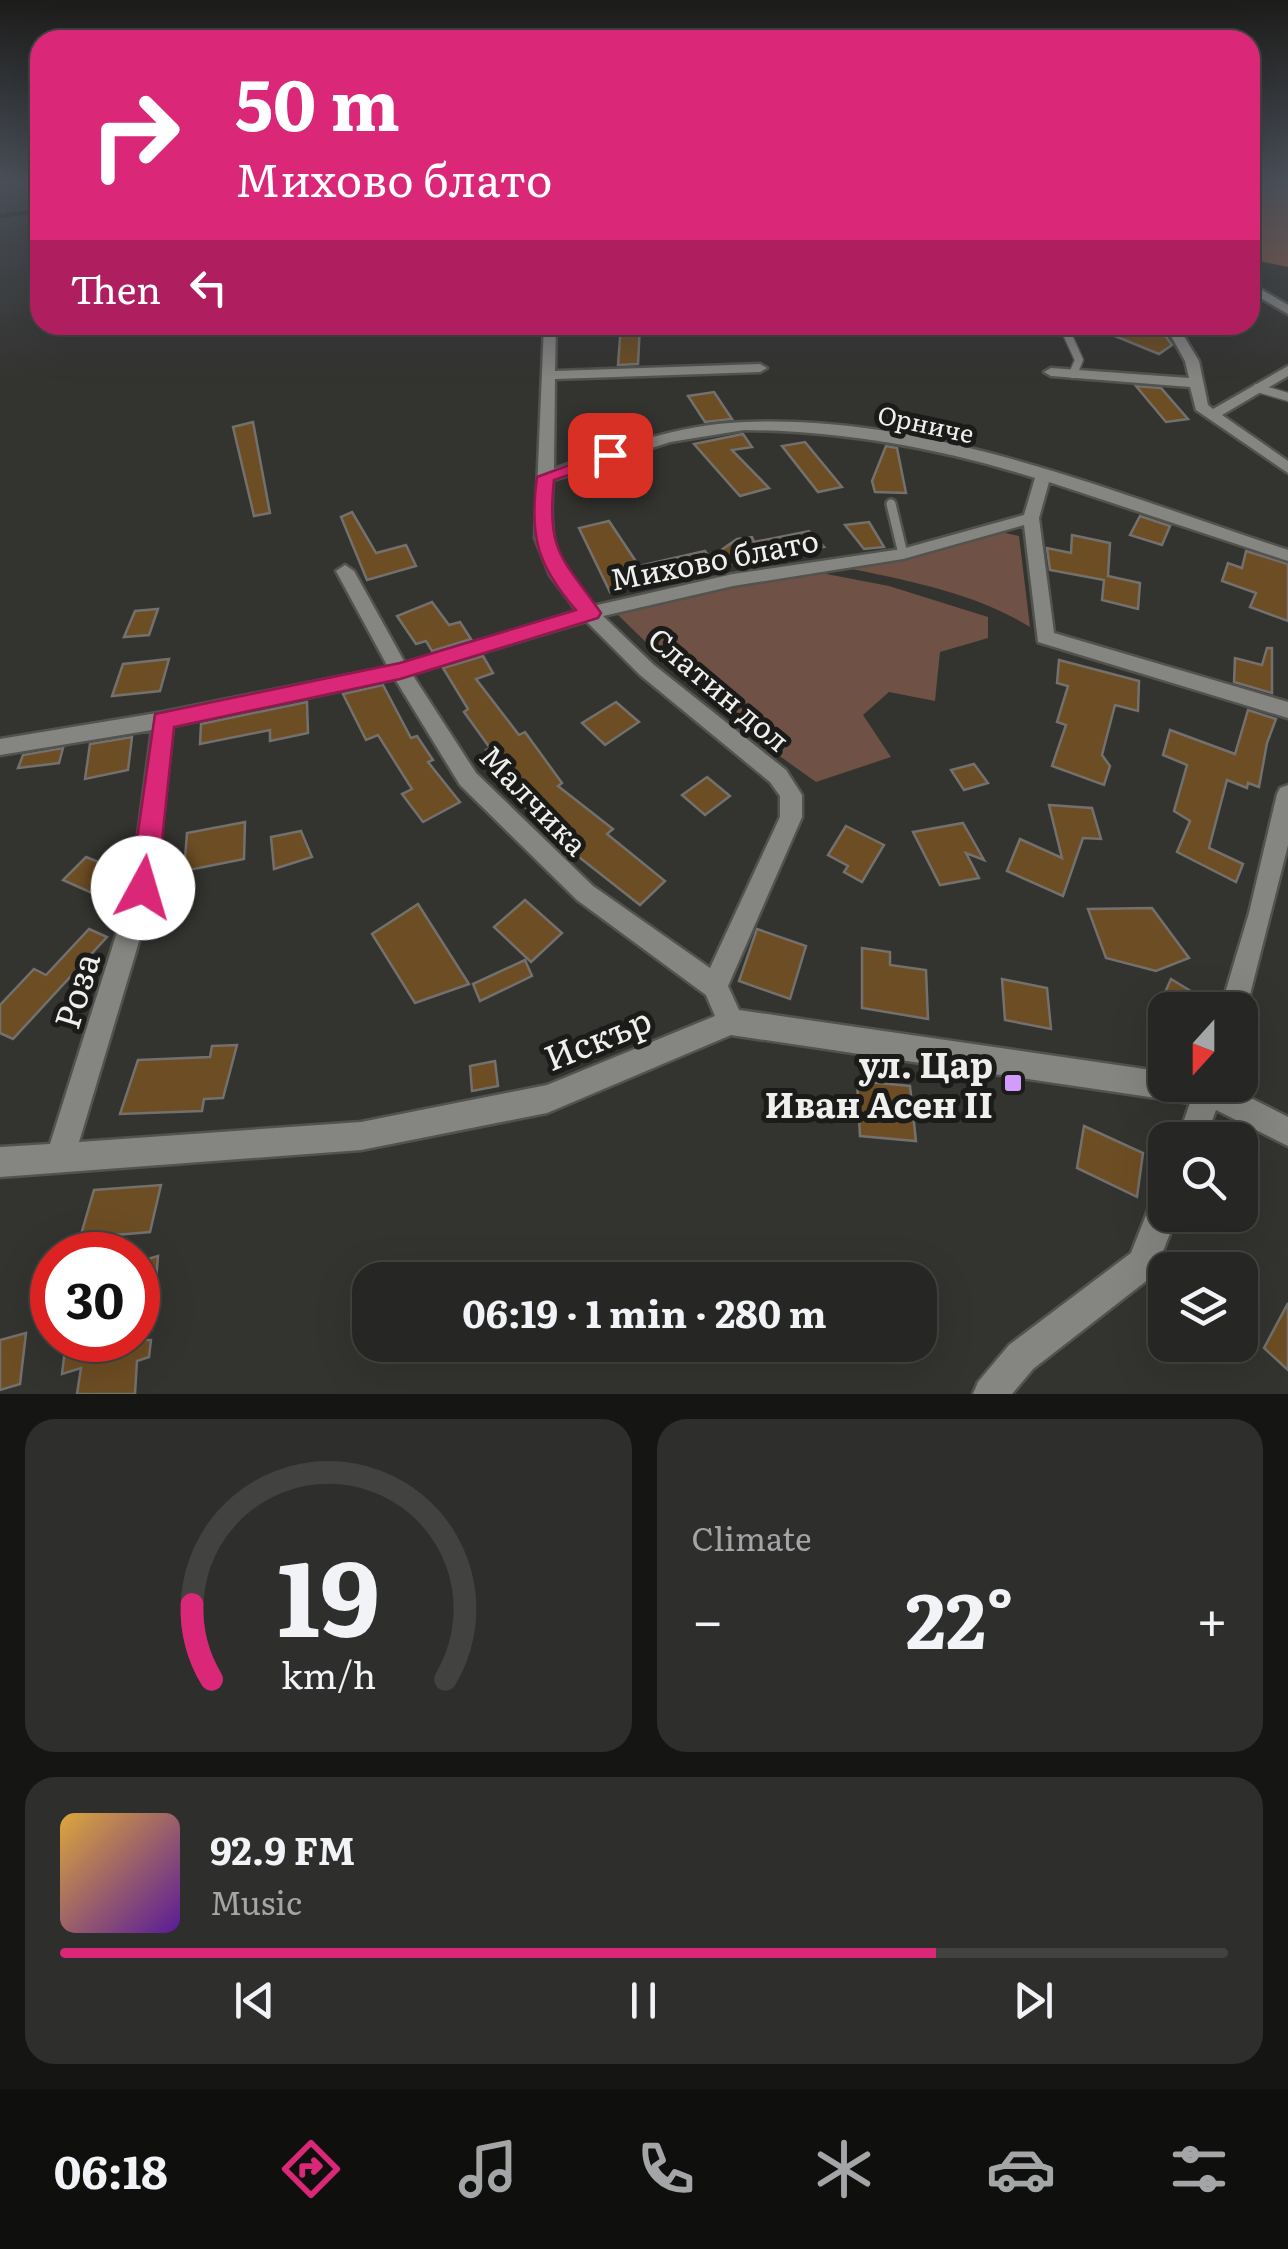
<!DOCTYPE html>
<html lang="en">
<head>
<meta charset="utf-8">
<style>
	:root { --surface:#262624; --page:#2e2e2c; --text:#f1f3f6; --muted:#a4a5a6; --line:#424341; --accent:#db2777 }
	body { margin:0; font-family:Literata,serif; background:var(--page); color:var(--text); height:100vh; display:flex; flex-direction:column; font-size:38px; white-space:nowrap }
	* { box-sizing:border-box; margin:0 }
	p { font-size:32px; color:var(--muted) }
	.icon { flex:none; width:55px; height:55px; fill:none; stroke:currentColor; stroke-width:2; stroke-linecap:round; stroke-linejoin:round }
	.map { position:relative; height:1394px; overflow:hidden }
	.drawer { display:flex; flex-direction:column; gap:25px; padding:25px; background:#151514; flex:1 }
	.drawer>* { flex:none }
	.top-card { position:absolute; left:30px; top:30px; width:1230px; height:305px; border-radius:30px; box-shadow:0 10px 40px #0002,0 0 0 2px var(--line); background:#db2777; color:#fff; overflow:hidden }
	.needle { width:65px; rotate:201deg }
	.fabs { position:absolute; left:1148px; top:992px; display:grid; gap:20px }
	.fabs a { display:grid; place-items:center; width:110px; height:110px; border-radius:20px; background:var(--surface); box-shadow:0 10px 40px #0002,0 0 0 2px var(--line); font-size:50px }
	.speed { position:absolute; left:30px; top:1232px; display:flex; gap:20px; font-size:50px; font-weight:700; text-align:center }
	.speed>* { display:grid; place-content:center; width:130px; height:130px; border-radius:50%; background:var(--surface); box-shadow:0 10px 40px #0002,0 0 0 2px var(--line); line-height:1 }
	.speed .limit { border:15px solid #d22; background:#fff; color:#111 }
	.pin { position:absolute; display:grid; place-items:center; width:85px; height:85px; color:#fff; margin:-42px; border-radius:20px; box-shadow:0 5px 15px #0006 }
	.me { position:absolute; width:110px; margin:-55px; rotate:6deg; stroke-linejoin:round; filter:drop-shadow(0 0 8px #0008) }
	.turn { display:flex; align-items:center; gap:35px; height:210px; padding:0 40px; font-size:45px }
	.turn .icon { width:130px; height:130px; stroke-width:2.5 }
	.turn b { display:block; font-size:70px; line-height:85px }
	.then { display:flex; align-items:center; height:95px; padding:0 40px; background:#0003; gap:20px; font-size:38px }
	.big { font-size:75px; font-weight:700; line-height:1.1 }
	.drawer .card { flex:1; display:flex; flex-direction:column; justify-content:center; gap:15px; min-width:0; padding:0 35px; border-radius:30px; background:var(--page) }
	.drawer .dial { align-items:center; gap:0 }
	.dial svg { height:260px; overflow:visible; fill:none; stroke:var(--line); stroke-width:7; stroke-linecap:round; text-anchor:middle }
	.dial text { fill:var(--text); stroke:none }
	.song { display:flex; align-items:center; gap:30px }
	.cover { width:120px; height:120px; border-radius:15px; background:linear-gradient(135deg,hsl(40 70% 55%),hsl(270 70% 35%)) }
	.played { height:10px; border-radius:5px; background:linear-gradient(90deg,var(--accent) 75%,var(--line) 75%) }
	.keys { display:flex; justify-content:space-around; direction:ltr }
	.heat { display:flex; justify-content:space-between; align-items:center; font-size:55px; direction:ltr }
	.drawer .tiles { flex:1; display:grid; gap:25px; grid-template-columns:1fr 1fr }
	.card:last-child { grid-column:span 2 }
	.trip { position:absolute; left:352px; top:1262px; width:585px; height:100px; border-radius:30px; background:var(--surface); box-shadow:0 10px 40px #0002,0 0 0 2px var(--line); font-weight:700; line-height:100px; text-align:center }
	.dock { display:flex; height:160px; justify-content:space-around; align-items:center; background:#0f0f0e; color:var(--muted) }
	.dock .icon { width:70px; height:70px }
	.dock .selected { color:var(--accent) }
	.dock b { font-size:45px; color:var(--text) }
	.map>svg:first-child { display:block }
	.green { fill:#705146 }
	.forest { fill:#8a5846 }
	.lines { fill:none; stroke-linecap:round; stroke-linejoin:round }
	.stream { stroke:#032114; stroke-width:4 }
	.building { fill:#6d4d23; stroke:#73706e; stroke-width:2.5 }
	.lane-far1-casing { stroke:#52524f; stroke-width:11 }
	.lane-casing { stroke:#52524f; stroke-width:14 }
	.street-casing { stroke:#52524f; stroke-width:5 }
	.lane-far1 { stroke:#858582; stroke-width:8 }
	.lane { stroke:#858582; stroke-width:9 }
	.street { fill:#858582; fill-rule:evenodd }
	.route { fill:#db2777; stroke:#8e194d; stroke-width:2.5 }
	.poi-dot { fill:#d39cfc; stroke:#1b1b19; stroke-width:4 }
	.labels { text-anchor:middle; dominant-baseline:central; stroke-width:10; stroke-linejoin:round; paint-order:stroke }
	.far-street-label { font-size:25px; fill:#efefed; stroke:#1b1b19 }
	.street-label { font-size:30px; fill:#efefed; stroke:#1b1b19 }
	.near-street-label { font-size:35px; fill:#efefed; stroke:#1b1b19 }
	.near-poi-label { font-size:35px; font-weight:bold; fill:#efefed; stroke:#1b1b19; text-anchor:end }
</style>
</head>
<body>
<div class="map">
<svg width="1288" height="1394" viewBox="0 0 1288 1394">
	<rect width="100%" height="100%" fill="#333330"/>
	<g class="green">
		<path d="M996 531 1019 536 1030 627C973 592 908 581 843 567Z"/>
		<path d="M816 572 889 586 988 617V638L940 652 935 701 889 692 863 715 891 757 816 782C744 732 679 676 616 613L738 583Z"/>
	</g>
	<path class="forest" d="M1250 183H1288V267L1250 259Z"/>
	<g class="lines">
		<path class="stream" d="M0 216 40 211"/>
	</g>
	<g class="building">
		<path d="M621 325H640L638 364 618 365Z"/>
		<path d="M1088 325 1159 327 1172 345 1159 354Z"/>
		<path d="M1136 386 1161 388 1188 419 1166 422Z"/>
		<path d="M714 392 732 419 705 422 688 396Z"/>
		<path d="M253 422 270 513 254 516 233 427Z"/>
		<path d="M743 434 752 447 732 450 769 488 740 496 694 444Z"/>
		<path d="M805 442 842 487 818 492 782 446Z"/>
		<path d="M886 446 897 448 906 493 875 492 872 481Z"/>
		<path d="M352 512 376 553 406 545 416 566 367 580 341 517Z"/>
		<path d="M1140 516 1170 526 1162 545 1130 535Z"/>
		<path d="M609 521 639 566 705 551 710 558 737 539 752 537 754 542 809 531 824 547 715 567 717 569 610 592 579 528Z"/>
		<path d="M869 522 884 547 864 549 845 525Z"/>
		<path d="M1072 535 1110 543 1108 576 1140 583 1138 609 1102 600 1104 580 1050 570 1047 548 1071 553Z"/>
		<path d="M1246 551 1288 564V621L1250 607 1256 593 1222 581 1228 563 1242 568Z"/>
		<path d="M432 602 449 625 460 622 471 639 432 651 426 641 416 644 397 616Z"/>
		<path d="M158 609 149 635 124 637 135 611Z"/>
		<path d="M1267 648H1272V693L1234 682 1235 658 1262 665Z"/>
		<path d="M483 656 493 673 476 679 519 735 525 732 562 783 558 786 613 829 607 834 665 881 640 905 542 828 545 825 525 807 528 805 505 771 501 772 486 750 490 748 464 712 468 709 443 668Z"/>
		<path d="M169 659 160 691 112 696 123 664Z"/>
		<path d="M1059 660 1139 681 1138 711 1115 705 1102 755 1110 766 1104 785 1052 766 1066 725 1057 722 1068 686 1057 683Z"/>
		<path d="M383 685 411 738 417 736 433 760 428 762 460 802 423 822 402 794 412 789 378 735 366 740 343 694Z"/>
		<path d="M307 702 308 733 270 741V730L200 744 201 724Z"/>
		<path d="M616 702 639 722 605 745 582 723Z"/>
		<path d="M1248 710 1276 719 1267 743 1259 787 1248 783 1247 788 1227 780 1209 848 1243 864 1236 882 1177 852 1190 821 1174 811 1187 765 1163 755 1170 730 1235 754Z"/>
		<path d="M132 737 128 770 85 779 90 744Z"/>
		<path d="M63 748 59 763 18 768 23 755Z"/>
		<path d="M974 764 988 783 964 790 951 770Z"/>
		<path d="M707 777 730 796 705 815 682 795Z"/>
		<path d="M1049 805 1092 808 1101 839 1083 838 1063 896 1007 871 1020 839 1062 858Z"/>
		<path d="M245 822 244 859 184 871 187 833Z"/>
		<path d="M963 823 984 860 966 853 979 878 940 885 913 832Z"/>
		<path d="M846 826 884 845 862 882 844 872 848 866 828 855Z"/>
		<path d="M301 831 312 857 274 869 271 837Z"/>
		<path d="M86 857 124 872 101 897 63 880Z"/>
		<path d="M525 900 562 933 531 962 494 927Z"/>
		<path d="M418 904 469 984 415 1003 372 934Z"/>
		<path d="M1152 908 1189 958 1156 971 1106 958 1088 909Z"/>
		<path d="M89 929 107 937 13 1039 0 1033V1005L34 969 46 975Z"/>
		<path d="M757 929 806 946 790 999 739 981Z"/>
		<path d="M862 948 890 952V965L926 970 928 1019 862 1008Z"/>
		<path d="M525 960 532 976 480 1001 473 984Z"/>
		<path d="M1002 979 1047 988 1051 1029 1005 1020Z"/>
		<path d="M1171 979 1194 993 1187 1010H1157Z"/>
		<path d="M237 1045 223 1098 204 1099 202 1111 120 1114 138 1060 210 1057 212 1046Z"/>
		<path d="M495 1061 498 1086 472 1091 470 1066Z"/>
		<path d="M857 1081 910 1086 916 1141 860 1136Z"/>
		<path d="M1084 1126 1143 1153 1137 1197 1077 1168Z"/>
		<path d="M161 1185 150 1232 80 1238 94 1190Z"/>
		<path d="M158 1256 152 1330H138V1262Z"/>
		<path d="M1288 1303V1370L1264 1348Z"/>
		<path d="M26 1333 20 1384 0 1390V1340Z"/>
		<path d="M66 1340H151L149 1357 137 1361 135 1394H77L81 1368 62 1374Z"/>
	</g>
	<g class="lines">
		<defs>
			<g id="lane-far1">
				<path d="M1063 325 1079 360 1073 374"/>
				<path d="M1257 388 1288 397"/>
			</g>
			<path id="lane" d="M891 504 903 554"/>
			<g id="street">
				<path d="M1250 283 1288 305V314L1250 292Z"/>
				<path d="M544 325H556L555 371 760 364 767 368 760 372 555 379 554 469C615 448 679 424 745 422 931 414 1114 493 1288 550V561L1049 482 1039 518 1054 633 1288 702V718L1038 642 1024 525 903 559 733 586 603 616 654 665 786 770 802 795V817L728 986 739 1010 1165 1072V1085H1225L1288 1117V1146L1216 1110 1205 1140H1177L1190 1103 731 1035 547 1113 361 1150 0 1177V1147L50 1144 131 888 152 730 0 755V739L163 712 388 667 336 571 345 565 354 571 405 663 577 611 550 575 535 538ZM744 430C844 431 939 448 1035 478L1024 515 902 549 733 574 593 606C553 564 548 536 553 480L670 442ZM586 621 640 675 770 782 780 796V817L710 968 593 886 476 773 412 674ZM395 679 460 785 577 900 706 995 715 1016 547 1085 361 1122 79 1142 155 888 173 726Z"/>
				<path d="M1165 325H1177L1199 361 1208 405 1213 409 1288 366V376L1222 415 1288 461V473L1196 410 1190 387 1051 376 1044 372 1051 368 1189 378 1185 361Z"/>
				<path d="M1288 785V845L1246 1010 1240 1020V1010H1220L1249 913 1277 794 1280 788Z"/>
				<path d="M1165 1191V1215H1177L1154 1275 1033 1369 1012 1394H973L978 1382 1009 1345 1131 1253 1154 1195Z"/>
			</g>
		</defs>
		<use href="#lane-far1" class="lane-far1-casing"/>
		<use href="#lane" class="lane-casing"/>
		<use href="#street" class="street-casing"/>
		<use href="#lane-far1" class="lane-far1"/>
		<use href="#lane" class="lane"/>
		<use href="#street" class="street"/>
	</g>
	<linearGradient id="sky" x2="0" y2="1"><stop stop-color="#1c1c1a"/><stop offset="0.48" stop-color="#4a5059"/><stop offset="1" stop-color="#4a5059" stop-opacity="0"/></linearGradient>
	<rect width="1288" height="378" fill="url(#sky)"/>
	<path class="route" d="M610 450 619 455 616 459 554 480C546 553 563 558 601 613L598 618 400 679 174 727 157 888 153 896 143 900 134 896 130 888 155 714 400 663 576 610C537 565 529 536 537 477Z"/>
	<rect class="poi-dot" x="1003" y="1073" width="20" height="20" rx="5"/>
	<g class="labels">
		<g class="far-street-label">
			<text transform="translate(926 423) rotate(12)">Орниче</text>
		</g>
		<g class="street-label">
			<text transform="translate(714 558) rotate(-11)">Михово блато</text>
			<text transform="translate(720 688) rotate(40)">Слатин дол</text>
			<text transform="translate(535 799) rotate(46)">Малчика</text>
		</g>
		<g class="near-street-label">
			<text transform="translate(75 990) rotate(-73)">Роза</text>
			<text transform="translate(597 1037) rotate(-22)">Искър</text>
		</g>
		<g class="near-poi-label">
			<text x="993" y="1063">ул. Цар<tspan x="993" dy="40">Иван Асен ІІ</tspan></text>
		</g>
	</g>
</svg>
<div class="fabs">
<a><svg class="needle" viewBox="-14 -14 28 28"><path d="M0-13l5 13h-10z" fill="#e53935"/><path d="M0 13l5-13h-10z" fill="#a4a5a6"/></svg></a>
<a><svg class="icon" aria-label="search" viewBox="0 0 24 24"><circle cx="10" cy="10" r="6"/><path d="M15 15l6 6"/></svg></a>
<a><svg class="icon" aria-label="layers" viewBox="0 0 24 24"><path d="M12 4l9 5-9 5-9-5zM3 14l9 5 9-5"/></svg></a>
</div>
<div class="speed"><div class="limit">30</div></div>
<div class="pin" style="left:610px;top:455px;background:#d93025"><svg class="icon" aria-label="arrive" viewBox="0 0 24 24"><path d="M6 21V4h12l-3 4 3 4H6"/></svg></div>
<svg class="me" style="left:143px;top:888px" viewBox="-20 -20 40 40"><circle r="19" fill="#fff"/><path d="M0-13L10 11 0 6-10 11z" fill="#db2777"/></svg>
<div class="trip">06:19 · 1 min · 280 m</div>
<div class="top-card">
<div class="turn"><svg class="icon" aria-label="right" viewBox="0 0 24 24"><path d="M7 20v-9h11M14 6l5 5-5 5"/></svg><div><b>50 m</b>Михово блато</div></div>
<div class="then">Then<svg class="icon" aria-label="left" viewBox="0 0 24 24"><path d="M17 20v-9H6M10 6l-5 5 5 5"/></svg></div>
</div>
</div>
<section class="drawer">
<div class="tiles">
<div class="card dial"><svg viewBox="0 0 100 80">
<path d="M14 69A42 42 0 1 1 86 69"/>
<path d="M14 69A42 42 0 0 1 8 46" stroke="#db2777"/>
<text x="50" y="56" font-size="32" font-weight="700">19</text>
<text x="50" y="72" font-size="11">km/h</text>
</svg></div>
<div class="card"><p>Climate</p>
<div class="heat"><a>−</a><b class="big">22°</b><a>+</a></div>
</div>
<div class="card">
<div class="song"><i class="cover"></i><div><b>92.9 FM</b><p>Music</p></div></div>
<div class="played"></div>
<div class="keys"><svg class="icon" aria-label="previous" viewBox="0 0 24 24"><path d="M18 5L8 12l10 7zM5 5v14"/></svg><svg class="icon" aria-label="pause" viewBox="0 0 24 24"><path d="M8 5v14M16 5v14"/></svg><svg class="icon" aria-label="next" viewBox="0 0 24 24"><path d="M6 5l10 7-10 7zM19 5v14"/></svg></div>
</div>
</div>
</section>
<nav class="dock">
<b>06:18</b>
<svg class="icon selected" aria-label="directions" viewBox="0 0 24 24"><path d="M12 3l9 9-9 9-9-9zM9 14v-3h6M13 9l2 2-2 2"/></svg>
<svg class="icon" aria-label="music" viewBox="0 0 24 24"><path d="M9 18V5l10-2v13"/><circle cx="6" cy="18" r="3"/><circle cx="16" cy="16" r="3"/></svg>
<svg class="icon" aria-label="phone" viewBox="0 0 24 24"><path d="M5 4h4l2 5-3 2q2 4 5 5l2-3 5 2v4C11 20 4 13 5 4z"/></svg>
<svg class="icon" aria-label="climate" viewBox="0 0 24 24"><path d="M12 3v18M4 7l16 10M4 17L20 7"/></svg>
<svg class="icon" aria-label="car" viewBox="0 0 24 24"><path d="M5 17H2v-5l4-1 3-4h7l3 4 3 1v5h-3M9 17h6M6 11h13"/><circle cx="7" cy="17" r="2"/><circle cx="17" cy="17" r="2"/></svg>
<svg class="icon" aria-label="filters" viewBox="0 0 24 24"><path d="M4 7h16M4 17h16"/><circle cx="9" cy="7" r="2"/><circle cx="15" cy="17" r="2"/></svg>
</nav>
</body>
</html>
